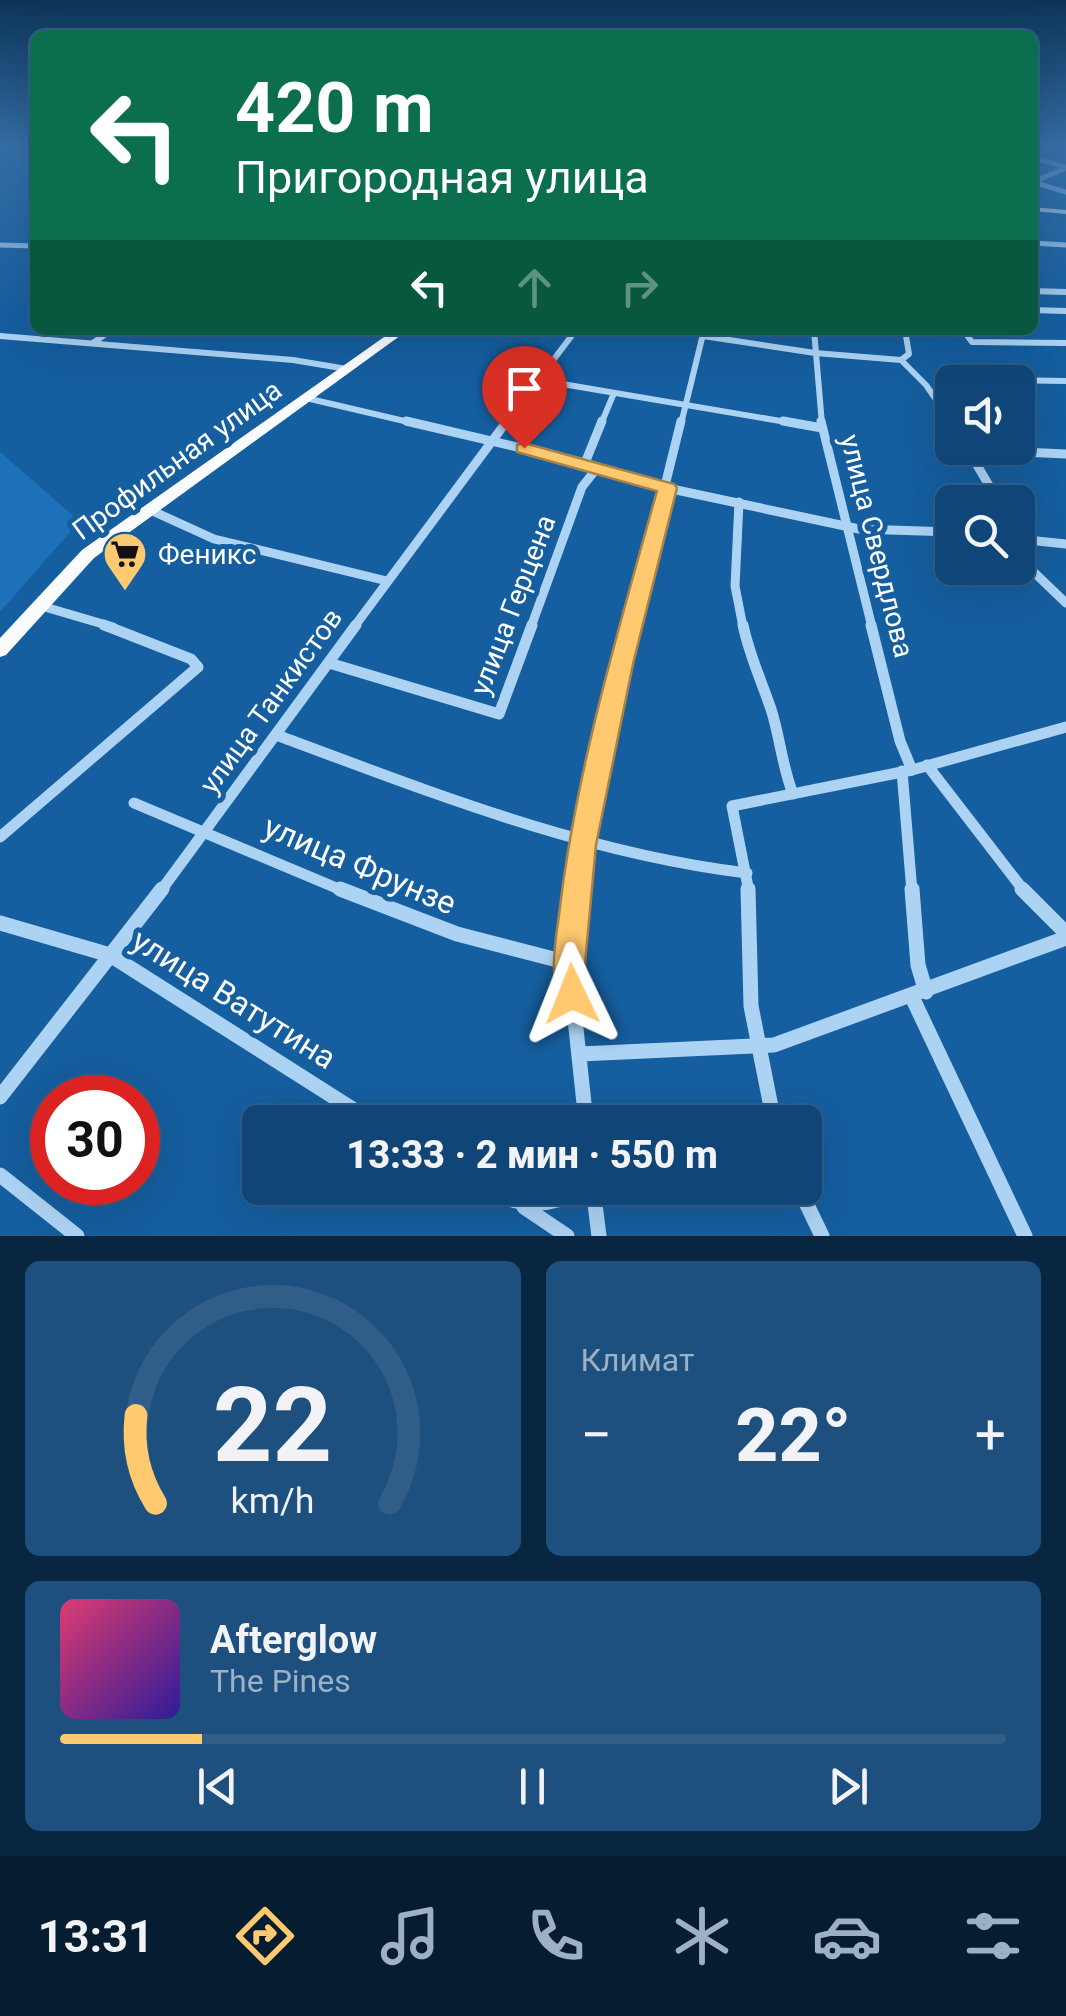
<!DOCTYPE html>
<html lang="ru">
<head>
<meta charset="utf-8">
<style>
	:root { --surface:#104677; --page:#1e507f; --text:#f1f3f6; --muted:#9cb1c6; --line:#305e89; --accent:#ffc970 }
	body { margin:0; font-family:Roboto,sans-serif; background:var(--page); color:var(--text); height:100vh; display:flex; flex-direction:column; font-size:38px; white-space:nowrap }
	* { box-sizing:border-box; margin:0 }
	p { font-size:32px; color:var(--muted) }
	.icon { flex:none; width:55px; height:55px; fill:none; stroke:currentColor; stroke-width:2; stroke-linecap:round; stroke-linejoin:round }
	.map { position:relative; height:1236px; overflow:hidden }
	.details { display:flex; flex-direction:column; gap:25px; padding:25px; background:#092641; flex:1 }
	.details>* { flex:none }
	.banner { position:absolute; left:30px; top:30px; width:1008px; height:305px; border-radius:15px; box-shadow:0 10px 40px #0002,0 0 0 2px var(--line); background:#0b6e4f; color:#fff; overflow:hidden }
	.tools { position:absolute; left:935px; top:365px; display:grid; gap:20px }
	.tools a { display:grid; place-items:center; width:100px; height:100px; border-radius:15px; background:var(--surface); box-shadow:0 10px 40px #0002,0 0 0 2px var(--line); font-size:50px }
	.speed { position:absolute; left:30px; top:1075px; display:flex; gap:20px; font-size:50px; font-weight:700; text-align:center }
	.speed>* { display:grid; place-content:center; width:130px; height:130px; border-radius:50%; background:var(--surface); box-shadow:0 10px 40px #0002,0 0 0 2px var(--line); line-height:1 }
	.speed .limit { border:15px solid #d22; background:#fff; color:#111 }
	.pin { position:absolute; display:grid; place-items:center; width:85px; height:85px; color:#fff; margin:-102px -42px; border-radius:50% 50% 50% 0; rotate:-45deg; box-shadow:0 0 10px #0007 }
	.pin .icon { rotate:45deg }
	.me { position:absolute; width:110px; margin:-55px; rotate:358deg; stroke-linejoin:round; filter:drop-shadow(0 0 8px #0008) }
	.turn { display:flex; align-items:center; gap:35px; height:210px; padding:0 40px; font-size:45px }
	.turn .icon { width:130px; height:130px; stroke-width:2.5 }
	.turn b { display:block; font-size:70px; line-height:85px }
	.lanes { display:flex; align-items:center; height:95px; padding:0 40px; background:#0003; justify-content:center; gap:50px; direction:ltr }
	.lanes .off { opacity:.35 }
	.big { font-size:75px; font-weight:800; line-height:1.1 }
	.details .tile { flex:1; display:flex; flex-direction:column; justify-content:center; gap:15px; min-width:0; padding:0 35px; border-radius:15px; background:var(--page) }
	.details .dial { align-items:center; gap:0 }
	.dial svg { height:260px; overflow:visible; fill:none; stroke:var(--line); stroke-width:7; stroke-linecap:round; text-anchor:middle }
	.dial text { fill:var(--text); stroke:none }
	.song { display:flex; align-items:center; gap:30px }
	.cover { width:120px; height:120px; border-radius:15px; background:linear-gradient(135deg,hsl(340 70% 55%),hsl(250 70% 35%)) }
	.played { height:10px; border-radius:5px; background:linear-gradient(90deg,var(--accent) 15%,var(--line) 15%) }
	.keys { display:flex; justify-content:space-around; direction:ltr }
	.heat { display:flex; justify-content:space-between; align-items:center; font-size:55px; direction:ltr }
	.details .tiles { flex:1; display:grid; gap:25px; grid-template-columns:1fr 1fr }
	.tile:last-child { grid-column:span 2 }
	.trip { position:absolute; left:242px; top:1105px; width:580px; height:100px; border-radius:15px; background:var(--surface); box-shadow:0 10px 40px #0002,0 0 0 2px var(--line); font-weight:800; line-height:100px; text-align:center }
	.dock { display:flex; height:160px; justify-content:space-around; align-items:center; background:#061c30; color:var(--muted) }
	.dock .icon { width:70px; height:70px }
	.dock .on { color:var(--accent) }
	.dock b { font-size:45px; color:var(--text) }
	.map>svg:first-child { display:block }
	.green { fill:#1d71b9 }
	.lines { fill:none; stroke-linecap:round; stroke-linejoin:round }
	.street-far4 { stroke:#add3f4; stroke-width:5 }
	.street-far3 { stroke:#add3f4; stroke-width:6 }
	.street-far2 { stroke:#add3f4; stroke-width:9 }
	.street-far1 { stroke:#add3f4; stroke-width:11 }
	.street { stroke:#add3f4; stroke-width:15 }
	.secondary { fill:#ddeefd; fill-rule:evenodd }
	.primary { fill:#fafcff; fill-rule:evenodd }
	.route { fill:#ffc970; stroke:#a68349; stroke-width:2.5 }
	.labels { text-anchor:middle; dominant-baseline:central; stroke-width:10; stroke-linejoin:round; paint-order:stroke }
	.street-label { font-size:28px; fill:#fff; stroke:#155e9f }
	.poi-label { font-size:28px; fill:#fff; stroke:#155e9f; text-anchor:start }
	.near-street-label { font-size:32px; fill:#fff; stroke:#155e9f }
</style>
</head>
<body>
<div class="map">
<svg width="1066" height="1236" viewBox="0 0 1066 1236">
	<rect width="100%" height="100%" fill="#155e9f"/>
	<path class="green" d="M0 452 77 519 71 531 0 612Z"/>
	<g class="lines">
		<g class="street-far4">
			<path d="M1032 157 1066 167"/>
			<path d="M1032 182 1066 168"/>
			<path d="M1033 182 1066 192"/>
			<path d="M1032 243 1066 245"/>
			<path d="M0 245 35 246"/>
		</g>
		<g class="street-far3">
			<path d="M1032 291 1066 292"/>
			<path d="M1032 310 1066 311"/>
			<path d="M814 330 822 424"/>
			<path d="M905 330 909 354 901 360 926 385 952 423"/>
			<path d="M963 330 972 342 1066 343"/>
			<path d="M0 336 293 360 347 369"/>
			<path d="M703 336 815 353 901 360"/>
			<path d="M93 343 111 330"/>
			<path d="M539 380 798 424"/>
			<path d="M1007 380 1066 381"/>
			<path d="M306 398 417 424"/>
			<path d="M505 424 576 330"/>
			<path d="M601 424 614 393"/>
			<path d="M681 424 704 330"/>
		</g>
		<g class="street-far2">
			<path d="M406 421 585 463 667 488 859 529 952 532"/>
			<path d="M783 421 822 428"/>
			<path d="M821 421 872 627"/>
			<path d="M967 448 994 494 993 502"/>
			<path d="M1022 452 1066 454"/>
			<path d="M585 463 602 421"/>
			<path d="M739 502 735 586 743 627"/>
			<path d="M148 509 214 539 387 581"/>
			<path d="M1018 539 1066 544"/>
			<path d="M1018 557 1066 603"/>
			<path d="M38 605 113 627"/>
			<path d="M354 627 507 421"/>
			<path d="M531 627 582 487 597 468"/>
			<path d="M630 627 681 421"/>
		</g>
		<g class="street-far1">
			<path d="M743 625C749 654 761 680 771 709 780 737 782 766 793 794"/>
			<path d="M871 625 900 741 912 770"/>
			<path d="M329 663 499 714 532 625"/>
			<path d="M279 736C433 793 583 853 747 873"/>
			<path d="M927 765 1025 892"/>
			<path d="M902 771 912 892"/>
			<path d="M134 803 346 892"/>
			<path d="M0 837 198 667 191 659 104 625"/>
			<path d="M160 892 356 625"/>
			<path d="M577 892 582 845 631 625"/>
			<path d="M749 892 732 806 912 770 1066 727"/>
		</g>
		<g class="street">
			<path d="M340 889 457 934 569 963"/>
			<path d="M577 889 569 963 586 1122"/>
			<path d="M748 889 751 1006 774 1122"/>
			<path d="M912 889 918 965 926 992"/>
			<path d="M1022 889 1066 933"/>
			<path d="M0 923 110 955 373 1122"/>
			<path d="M912 997 1025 1236"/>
			<path d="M580 1054 774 1045 1066 938"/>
			<path d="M0 1097 162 889"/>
			<path d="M0 1175 77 1236"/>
			<path d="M481 1188C517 1206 548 1210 584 1188"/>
			<path d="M593 1188 599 1236"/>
			<path d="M799 1188 822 1236"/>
			<path d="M524 1207 567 1236"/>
		</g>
		<path class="secondary" d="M1032 207 1066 210V214L1032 211Z"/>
		<path class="primary" d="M394 330H408L94 558 6 655 0 657V638L82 550Z"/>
	</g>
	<linearGradient id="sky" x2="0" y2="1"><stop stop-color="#0c3457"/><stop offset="0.46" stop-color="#356ea6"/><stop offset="1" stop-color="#356ea6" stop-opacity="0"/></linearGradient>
	<rect width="1066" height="320" fill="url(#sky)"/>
	<path class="route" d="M524 443 674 484 677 488 633 664 596 845 585 964 589 994 584 1005 572 1010 561 1005C548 974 556 940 560 907 577 766 619 628 657 491L517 452V445Z"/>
	<defs>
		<symbol id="supermarket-pin" viewBox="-11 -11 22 30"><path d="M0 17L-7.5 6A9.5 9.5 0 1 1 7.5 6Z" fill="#ffc970" stroke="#155e9f"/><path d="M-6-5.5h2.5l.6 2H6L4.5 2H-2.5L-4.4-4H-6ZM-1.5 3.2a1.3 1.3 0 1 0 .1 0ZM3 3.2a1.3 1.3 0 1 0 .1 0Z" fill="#111"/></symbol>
	</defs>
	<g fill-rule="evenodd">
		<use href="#supermarket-pin" x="100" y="529" width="50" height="68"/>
	</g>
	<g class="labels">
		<g class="street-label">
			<text transform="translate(177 460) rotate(-36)">Профильная улица</text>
			<text transform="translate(877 546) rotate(76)">улица Свердлова</text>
			<text transform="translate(513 605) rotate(-69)">улица Герцена</text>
			<text transform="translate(271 701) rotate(-54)">улица Танкистов</text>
		</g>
		<g class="poi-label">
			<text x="158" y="554">Феникс</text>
		</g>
		<g class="near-street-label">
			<text transform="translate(360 865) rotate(23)">улица Фрунзе</text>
			<text transform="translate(234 999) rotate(32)">улица Ватутина</text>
		</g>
	</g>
</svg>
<div class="tools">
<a><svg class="icon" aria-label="sound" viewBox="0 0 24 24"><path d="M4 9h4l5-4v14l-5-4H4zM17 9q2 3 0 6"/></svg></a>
<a><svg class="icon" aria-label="search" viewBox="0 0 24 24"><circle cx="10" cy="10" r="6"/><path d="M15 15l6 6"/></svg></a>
</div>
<div class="speed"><div class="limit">30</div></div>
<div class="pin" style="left:524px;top:448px;background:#d93025"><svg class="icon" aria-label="arrive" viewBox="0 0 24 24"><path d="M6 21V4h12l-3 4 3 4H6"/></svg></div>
<svg class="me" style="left:572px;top:994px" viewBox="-20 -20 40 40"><path d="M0-17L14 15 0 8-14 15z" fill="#ffc970" stroke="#fff" stroke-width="4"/></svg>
<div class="trip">13:33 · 2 мин · 550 m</div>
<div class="banner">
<div class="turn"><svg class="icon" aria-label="left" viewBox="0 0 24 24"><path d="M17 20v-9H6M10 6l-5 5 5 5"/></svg><div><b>420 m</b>Пригородная улица</div></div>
<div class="lanes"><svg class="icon" aria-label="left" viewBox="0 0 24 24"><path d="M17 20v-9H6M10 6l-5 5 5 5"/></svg><svg class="icon off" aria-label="ahead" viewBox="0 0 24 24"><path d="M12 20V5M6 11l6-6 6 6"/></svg><svg class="icon off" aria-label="right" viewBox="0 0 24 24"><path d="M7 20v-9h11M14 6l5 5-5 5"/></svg></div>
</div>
</div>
<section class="details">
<div class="tiles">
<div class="tile dial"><svg viewBox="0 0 100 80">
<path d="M14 69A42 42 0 1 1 86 69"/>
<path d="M14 69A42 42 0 0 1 8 42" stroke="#ffc970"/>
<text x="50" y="56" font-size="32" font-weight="700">22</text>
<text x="50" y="72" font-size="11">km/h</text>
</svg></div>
<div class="tile"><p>Климат</p>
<div class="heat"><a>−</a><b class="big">22°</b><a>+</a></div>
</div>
<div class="tile">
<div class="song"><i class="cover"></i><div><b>Afterglow</b><p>The Pines</p></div></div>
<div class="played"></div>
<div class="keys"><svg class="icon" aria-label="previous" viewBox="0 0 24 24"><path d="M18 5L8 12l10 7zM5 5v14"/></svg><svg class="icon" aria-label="pause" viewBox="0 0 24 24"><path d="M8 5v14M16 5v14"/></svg><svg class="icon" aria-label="next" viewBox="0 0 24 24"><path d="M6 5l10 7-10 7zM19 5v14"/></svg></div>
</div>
</div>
</section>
<nav class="dock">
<b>13:31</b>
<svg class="icon on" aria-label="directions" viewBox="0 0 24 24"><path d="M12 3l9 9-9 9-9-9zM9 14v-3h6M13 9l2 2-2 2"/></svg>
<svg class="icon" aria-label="music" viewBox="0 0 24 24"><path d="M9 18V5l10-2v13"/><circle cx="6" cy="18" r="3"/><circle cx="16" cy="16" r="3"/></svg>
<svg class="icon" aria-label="phone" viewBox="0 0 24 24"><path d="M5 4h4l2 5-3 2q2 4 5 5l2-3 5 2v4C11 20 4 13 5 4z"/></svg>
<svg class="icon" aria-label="climate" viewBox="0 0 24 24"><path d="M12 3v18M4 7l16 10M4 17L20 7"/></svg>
<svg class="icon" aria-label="car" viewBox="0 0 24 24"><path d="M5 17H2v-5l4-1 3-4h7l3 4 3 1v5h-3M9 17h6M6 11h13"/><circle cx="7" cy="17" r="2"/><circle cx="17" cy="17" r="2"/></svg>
<svg class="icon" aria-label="filters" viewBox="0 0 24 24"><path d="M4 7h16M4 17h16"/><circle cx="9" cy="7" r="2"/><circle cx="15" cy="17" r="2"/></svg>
</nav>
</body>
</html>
